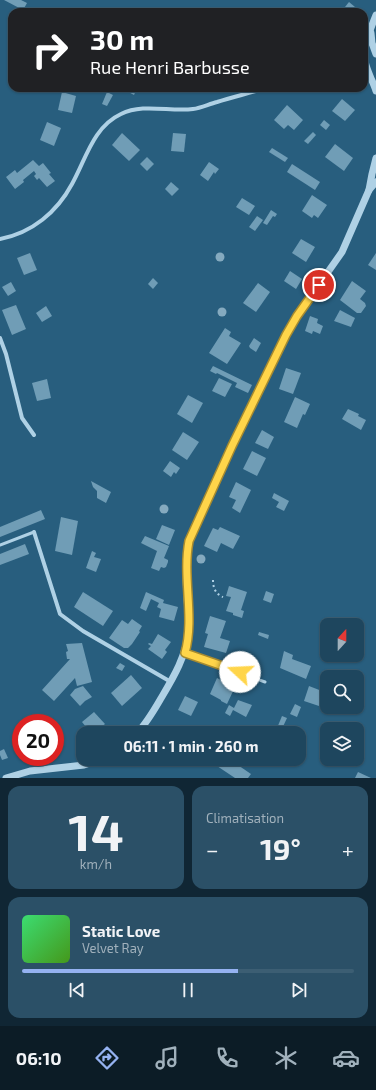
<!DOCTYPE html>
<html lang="fr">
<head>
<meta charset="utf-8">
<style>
	:root { --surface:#1e465e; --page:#2b5067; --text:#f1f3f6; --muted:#a1b1bc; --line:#3c5e73; --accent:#95b2f1 }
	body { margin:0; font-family:"Exo 2",sans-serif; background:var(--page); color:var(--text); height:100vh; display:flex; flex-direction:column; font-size:15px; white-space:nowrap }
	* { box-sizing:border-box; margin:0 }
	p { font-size:13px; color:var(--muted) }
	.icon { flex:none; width:22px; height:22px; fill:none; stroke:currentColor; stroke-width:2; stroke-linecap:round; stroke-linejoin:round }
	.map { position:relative; height:778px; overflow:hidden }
	.sheet { display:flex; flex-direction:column; gap:8px; padding:8px; background:#102634; flex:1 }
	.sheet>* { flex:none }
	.top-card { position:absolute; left:8px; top:8px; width:360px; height:84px; border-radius:12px; box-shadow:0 1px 3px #0004,0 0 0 1px var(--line); background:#202124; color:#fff; overflow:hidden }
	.needle { width:26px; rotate:21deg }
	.fabs { position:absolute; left:320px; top:618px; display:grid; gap:8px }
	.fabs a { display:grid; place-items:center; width:44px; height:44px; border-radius:8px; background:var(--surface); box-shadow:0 1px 3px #0004,0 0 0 1px var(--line); font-size:20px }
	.speed { position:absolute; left:12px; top:714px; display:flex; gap:8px; font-size:20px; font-weight:700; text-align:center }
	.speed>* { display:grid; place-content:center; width:52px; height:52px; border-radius:50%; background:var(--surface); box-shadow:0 1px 3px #0004,0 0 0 1px var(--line); line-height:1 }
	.speed .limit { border:6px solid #d22; background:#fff; color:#111 }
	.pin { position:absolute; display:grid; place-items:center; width:34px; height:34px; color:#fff; margin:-17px; border:2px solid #fff; border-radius:50%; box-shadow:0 1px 4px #0007 }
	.me { position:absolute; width:44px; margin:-22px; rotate:290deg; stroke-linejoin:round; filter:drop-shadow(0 0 3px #0008) }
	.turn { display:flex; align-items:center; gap:14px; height:84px; padding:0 16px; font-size:18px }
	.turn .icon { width:52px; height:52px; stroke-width:2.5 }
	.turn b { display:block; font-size:28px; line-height:34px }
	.big { font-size:30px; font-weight:700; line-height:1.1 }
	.sheet .tile { flex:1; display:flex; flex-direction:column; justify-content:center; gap:6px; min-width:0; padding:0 14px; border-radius:12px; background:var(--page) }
	.sheet .dial { align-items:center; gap:0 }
	.dial b { font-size:52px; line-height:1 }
	.song { display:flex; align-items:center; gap:12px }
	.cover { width:48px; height:48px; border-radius:6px; background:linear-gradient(135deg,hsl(140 70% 55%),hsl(100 70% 35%)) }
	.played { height:4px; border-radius:2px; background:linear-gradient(90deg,var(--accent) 65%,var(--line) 65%) }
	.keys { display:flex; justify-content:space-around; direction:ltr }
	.heat { display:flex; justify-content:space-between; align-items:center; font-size:22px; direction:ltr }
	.sheet .tiles { flex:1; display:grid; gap:8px; grid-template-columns:1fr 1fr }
	.tile:last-child { grid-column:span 2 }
	.trip { position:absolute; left:76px; top:726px; width:230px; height:40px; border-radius:12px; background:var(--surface); box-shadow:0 1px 3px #0004,0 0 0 1px var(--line); font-weight:700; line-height:40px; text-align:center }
	.menu { display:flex; height:64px; justify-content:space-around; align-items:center; background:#0c1c26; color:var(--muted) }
	.menu .icon { width:28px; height:28px }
	.menu .current { color:var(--accent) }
	.menu b { font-size:18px; color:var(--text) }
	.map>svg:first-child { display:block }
	.building { fill:#709db6 }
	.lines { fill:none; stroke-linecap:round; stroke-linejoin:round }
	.path { stroke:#afd1e5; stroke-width:2; stroke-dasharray:2 3; stroke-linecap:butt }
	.service { stroke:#afd1e5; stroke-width:3 }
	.minor { stroke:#afd1e5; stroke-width:4 }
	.tertiary { stroke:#afd1e5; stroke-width:7 }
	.tree { fill:#85aabf }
	.route-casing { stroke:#a68a30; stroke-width:10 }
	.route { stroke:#ffd54a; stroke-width:7 }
</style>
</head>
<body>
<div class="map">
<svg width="376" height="778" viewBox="0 0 376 778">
	<rect width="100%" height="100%" fill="#285e7e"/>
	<g class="building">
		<path d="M4 0H21L27 3 23 10Z"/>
		<path d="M349 2 361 12H341Z"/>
		<path d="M121 88H137L134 95Z"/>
		<path d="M62 92 76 96 72 113 58 110Z"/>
		<path d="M107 92 113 95 107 106 102 104Z"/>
		<path d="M342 99 355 110 345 121 332 111Z"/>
		<path d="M287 105 303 120 294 130 288 125 284 129 274 120Z"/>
		<path d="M324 120 330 125 326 130 320 125Z"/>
		<path d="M47 122 61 128 54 146 40 140Z"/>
		<path d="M313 132 316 135 308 144 304 141Z"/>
		<path d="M122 133 140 150 129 161 112 145Z"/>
		<path d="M173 133 186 134 184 152 171 151Z"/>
		<path d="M335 144 353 158 344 171 325 157Z"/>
		<path d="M272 148 288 158 285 162 269 152Z"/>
		<path d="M147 157 154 164 147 171 140 164Z"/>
		<path d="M33 160 39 166 43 163 51 173 49 174 55 181 47 187 39 178 37 180 34 176 36 174 34 171 23 180 24 182 15 189 6 177 15 170 17 173Z"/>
		<path d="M209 162 219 169 215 174 214 172 208 181 200 175Z"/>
		<path d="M292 164 320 182 315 190 287 172Z"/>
		<path d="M171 182 179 189 172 196 165 189Z"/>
		<path d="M312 195 327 205 318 218 314 215 312 218 302 211Z"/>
		<path d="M242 198 255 206 249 215 236 207Z"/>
		<path d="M271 210 277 214 275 217 273 216 267 225 263 223Z"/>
		<path d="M257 216 263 220 255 231 249 227Z"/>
		<path d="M301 239 315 247 306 262 292 253Z"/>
		<path d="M30 253 37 270 24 275 17 258Z"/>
		<path d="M376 253V270L368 265Z"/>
		<path d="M290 271 302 279 296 289 284 281Z"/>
		<path d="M153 278 158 283 153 289 148 284Z"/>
		<path d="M352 281 366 291 360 299 365 303 366 306 361 313H357L340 300Z"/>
		<path d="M11 282 16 291 8 296 2 287Z"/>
		<path d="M258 283 270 292 256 312 243 303Z"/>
		<path d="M16 305 26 329 12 335 2 310Z"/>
		<path d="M46 306 52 316 42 322 36 313Z"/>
		<path d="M340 310 355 318 351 327 334 321Z"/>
		<path d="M310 316 318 319 317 323 323 326 320 334 313 331 312 334 305 331Z"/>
		<path d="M225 328 231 332 229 336 241 343 227 364 209 353Z"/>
		<path d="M254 338 261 343 256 352 250 348 249 346Z"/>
		<path d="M213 366 252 385 248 393 235 387 237 383 217 373 216 374 210 371Z"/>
		<path d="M286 368 301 373 293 394 279 389Z"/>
		<path d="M219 378 232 384 225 397 212 391Z"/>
		<path d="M47 379 51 398 37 401 32 383Z"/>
		<path d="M188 395 203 403 192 423 177 414Z"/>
		<path d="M295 397 310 404 305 415 303 414 297 428 284 422Z"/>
		<path d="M348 409 359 414 358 416 366 420 361 430 342 419Z"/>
		<path d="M262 430 274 437 268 449 255 443Z"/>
		<path d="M183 432 199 442 187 460 172 450Z"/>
		<path d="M252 451 266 458 257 476 243 469Z"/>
		<path d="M170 461 180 468 176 474 174 472 171 477 163 471Z"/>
		<path d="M91 481 111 492 106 503 97 498V491L93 487Z"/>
		<path d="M236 482 251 490 240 513 232 508 236 500 229 497Z"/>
		<path d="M274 493 289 501 284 511 276 507 279 502 272 498Z"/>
		<path d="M41 510 45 519 0 537V527Z"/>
		<path d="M61 517 78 521 72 555 55 551Z"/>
		<path d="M162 525 175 530 169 545 156 539Z"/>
		<path d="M220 527 240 536 233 549 221 543 217 552 204 546 213 528 218 530Z"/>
		<path d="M145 536 169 546 164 558 168 560V562L166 567 164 568 161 567 159 571 151 568 157 551 141 543Z"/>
		<path d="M25 544 29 554 0 565V554Z"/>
		<path d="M92 551 96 553 94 557 101 559 96 572 86 568Z"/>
		<path d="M229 586 247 592 241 610 244 611 242 618 233 615V613L226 611 231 597 226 596Z"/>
		<path d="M266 591 274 594 271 603 263 600Z"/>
		<path d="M83 592 113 611 103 626 74 607Z"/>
		<path d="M146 592 164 600 163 603 178 607 174 621 159 617 161 609 157 607 159 603 151 599 146 611 140 608Z"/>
		<path d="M210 616 226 621 220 638 230 641 226 653 204 647 208 634 205 633Z"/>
		<path d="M132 619 142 626 139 631 140 632 132 644 128 648H124L109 638 122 620 128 624Z"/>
		<path d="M259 632 269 635 268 639 258 635Z"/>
		<path d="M158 634 171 642 165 650 167 652 162 659 148 649 151 646 148 644 149 643 152 644Z"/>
		<path d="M82 643 92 682 77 686 75 678 54 701 42 690 70 659H67L66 652 68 651 66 644Z"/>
		<path d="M284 651 293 655 292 659 311 666 306 679 280 668Z"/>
		<path d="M120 663 125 666 122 671 116 668Z"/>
		<path d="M131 675 142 688 122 706 111 693Z"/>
		<path d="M217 678 235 687 227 704 221 701V700L210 694Z"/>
		<path d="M83 686 92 697 85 701 80 706 70 695 75 689Z"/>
		<path d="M309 686 327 693 322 707 304 701Z"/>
		<path d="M185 696 198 702 191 716 178 710Z"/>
		<path d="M238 700 252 705 246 717 233 710 230 716 225 713 229 705 234 708Z"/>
		<path d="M295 704 301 707 297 717 290 714Z"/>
		<path d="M94 712 105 724 94 733H91L82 722Z"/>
		<path d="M282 716 287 718 280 733H275Z"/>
		<path d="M4 749 8 758 2 760 0 755V751Z"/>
		<path d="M213 759H229L251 774 248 778H235L211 762Z"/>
		<path d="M358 772 371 778H355Z"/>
	</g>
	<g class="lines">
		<path class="path" d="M213 580C213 587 215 594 223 597"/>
		<g class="service">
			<path d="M0 545 34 532"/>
			<path d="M185 653 265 682"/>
		</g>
		<g class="minor">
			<path d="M0 239C32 233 57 212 72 184 86 159 93 127 121 114 143 103 170 112 193 109 201 108 209 104 217 102 233 97 250 93 266 88"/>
			<path d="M0 338 6 354 22 418 34 435"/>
			<path d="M34 532 60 614 83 631 171 682"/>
		</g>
		<g class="tertiary">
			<path d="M376 15C371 28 362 48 365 61 367 72 373 81 376 91"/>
			<path d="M371 33 372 43 376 54"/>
			<path d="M369 190 372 174 376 158"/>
			<path d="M137 733C146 724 153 712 160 700 173 678 186 657 189 630 188 597 181 562 193 531L232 446 286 335 297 316 342 252 369 190 376 182"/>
			<path d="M6 778 30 771 84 765 102 759"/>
		</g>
	</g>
	<g class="tree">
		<circle cx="220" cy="257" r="4.5"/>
		<circle cx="222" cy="312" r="4.5"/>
		<circle cx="164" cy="509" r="4.5"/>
		<circle cx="201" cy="559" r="4.5"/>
	</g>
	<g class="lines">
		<defs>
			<path id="route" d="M240 672 185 653C195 617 182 578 189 541L232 446 286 335 297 316 319 285"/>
		</defs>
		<use href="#route" class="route-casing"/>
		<use href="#route" class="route"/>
	</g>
</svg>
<div class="fabs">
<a><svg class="needle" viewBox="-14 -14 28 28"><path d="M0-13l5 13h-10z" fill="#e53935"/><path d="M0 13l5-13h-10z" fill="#a1b1bc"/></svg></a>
<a><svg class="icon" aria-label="search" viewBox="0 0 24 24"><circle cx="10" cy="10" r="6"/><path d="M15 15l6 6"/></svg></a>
<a><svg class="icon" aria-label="layers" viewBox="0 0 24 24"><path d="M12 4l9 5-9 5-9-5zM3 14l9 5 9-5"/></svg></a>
</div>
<div class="speed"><div class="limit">20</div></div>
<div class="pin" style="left:319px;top:285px;background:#d93025"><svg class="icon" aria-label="arrive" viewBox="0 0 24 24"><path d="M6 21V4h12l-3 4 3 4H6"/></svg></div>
<svg class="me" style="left:240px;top:672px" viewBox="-20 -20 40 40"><circle r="19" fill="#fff"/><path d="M0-13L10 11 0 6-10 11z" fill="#ffd54a"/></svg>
<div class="trip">06:11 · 1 min · 260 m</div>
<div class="top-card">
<div class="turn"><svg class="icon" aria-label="right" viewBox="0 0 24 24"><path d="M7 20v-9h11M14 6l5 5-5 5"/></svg><div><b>30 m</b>Rue Henri Barbusse</div></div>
</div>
</div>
<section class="sheet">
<div class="tiles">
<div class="tile dial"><b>14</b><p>km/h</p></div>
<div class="tile"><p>Climatisation</p>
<div class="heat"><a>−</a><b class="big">19°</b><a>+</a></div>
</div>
<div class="tile">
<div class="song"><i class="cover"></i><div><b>Static Love</b><p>Velvet Ray</p></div></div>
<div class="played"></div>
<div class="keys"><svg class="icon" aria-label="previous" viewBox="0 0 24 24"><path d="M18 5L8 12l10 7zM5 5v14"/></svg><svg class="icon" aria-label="pause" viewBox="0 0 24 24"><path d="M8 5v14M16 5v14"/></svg><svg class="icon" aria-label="next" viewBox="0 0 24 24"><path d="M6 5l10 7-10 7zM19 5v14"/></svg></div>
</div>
</div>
</section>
<nav class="menu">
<b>06:10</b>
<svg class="icon current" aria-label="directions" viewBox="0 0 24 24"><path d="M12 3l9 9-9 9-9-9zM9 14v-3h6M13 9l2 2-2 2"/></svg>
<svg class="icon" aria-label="music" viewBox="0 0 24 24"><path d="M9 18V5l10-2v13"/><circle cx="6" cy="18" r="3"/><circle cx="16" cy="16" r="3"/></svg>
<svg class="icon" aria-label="phone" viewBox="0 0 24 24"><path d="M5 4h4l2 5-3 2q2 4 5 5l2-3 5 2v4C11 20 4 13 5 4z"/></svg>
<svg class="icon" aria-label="climate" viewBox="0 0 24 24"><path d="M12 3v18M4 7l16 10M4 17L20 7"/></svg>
<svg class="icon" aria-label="car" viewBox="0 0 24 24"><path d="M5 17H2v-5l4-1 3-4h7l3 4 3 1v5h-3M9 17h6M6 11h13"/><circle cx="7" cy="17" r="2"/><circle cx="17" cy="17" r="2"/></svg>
</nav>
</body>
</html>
